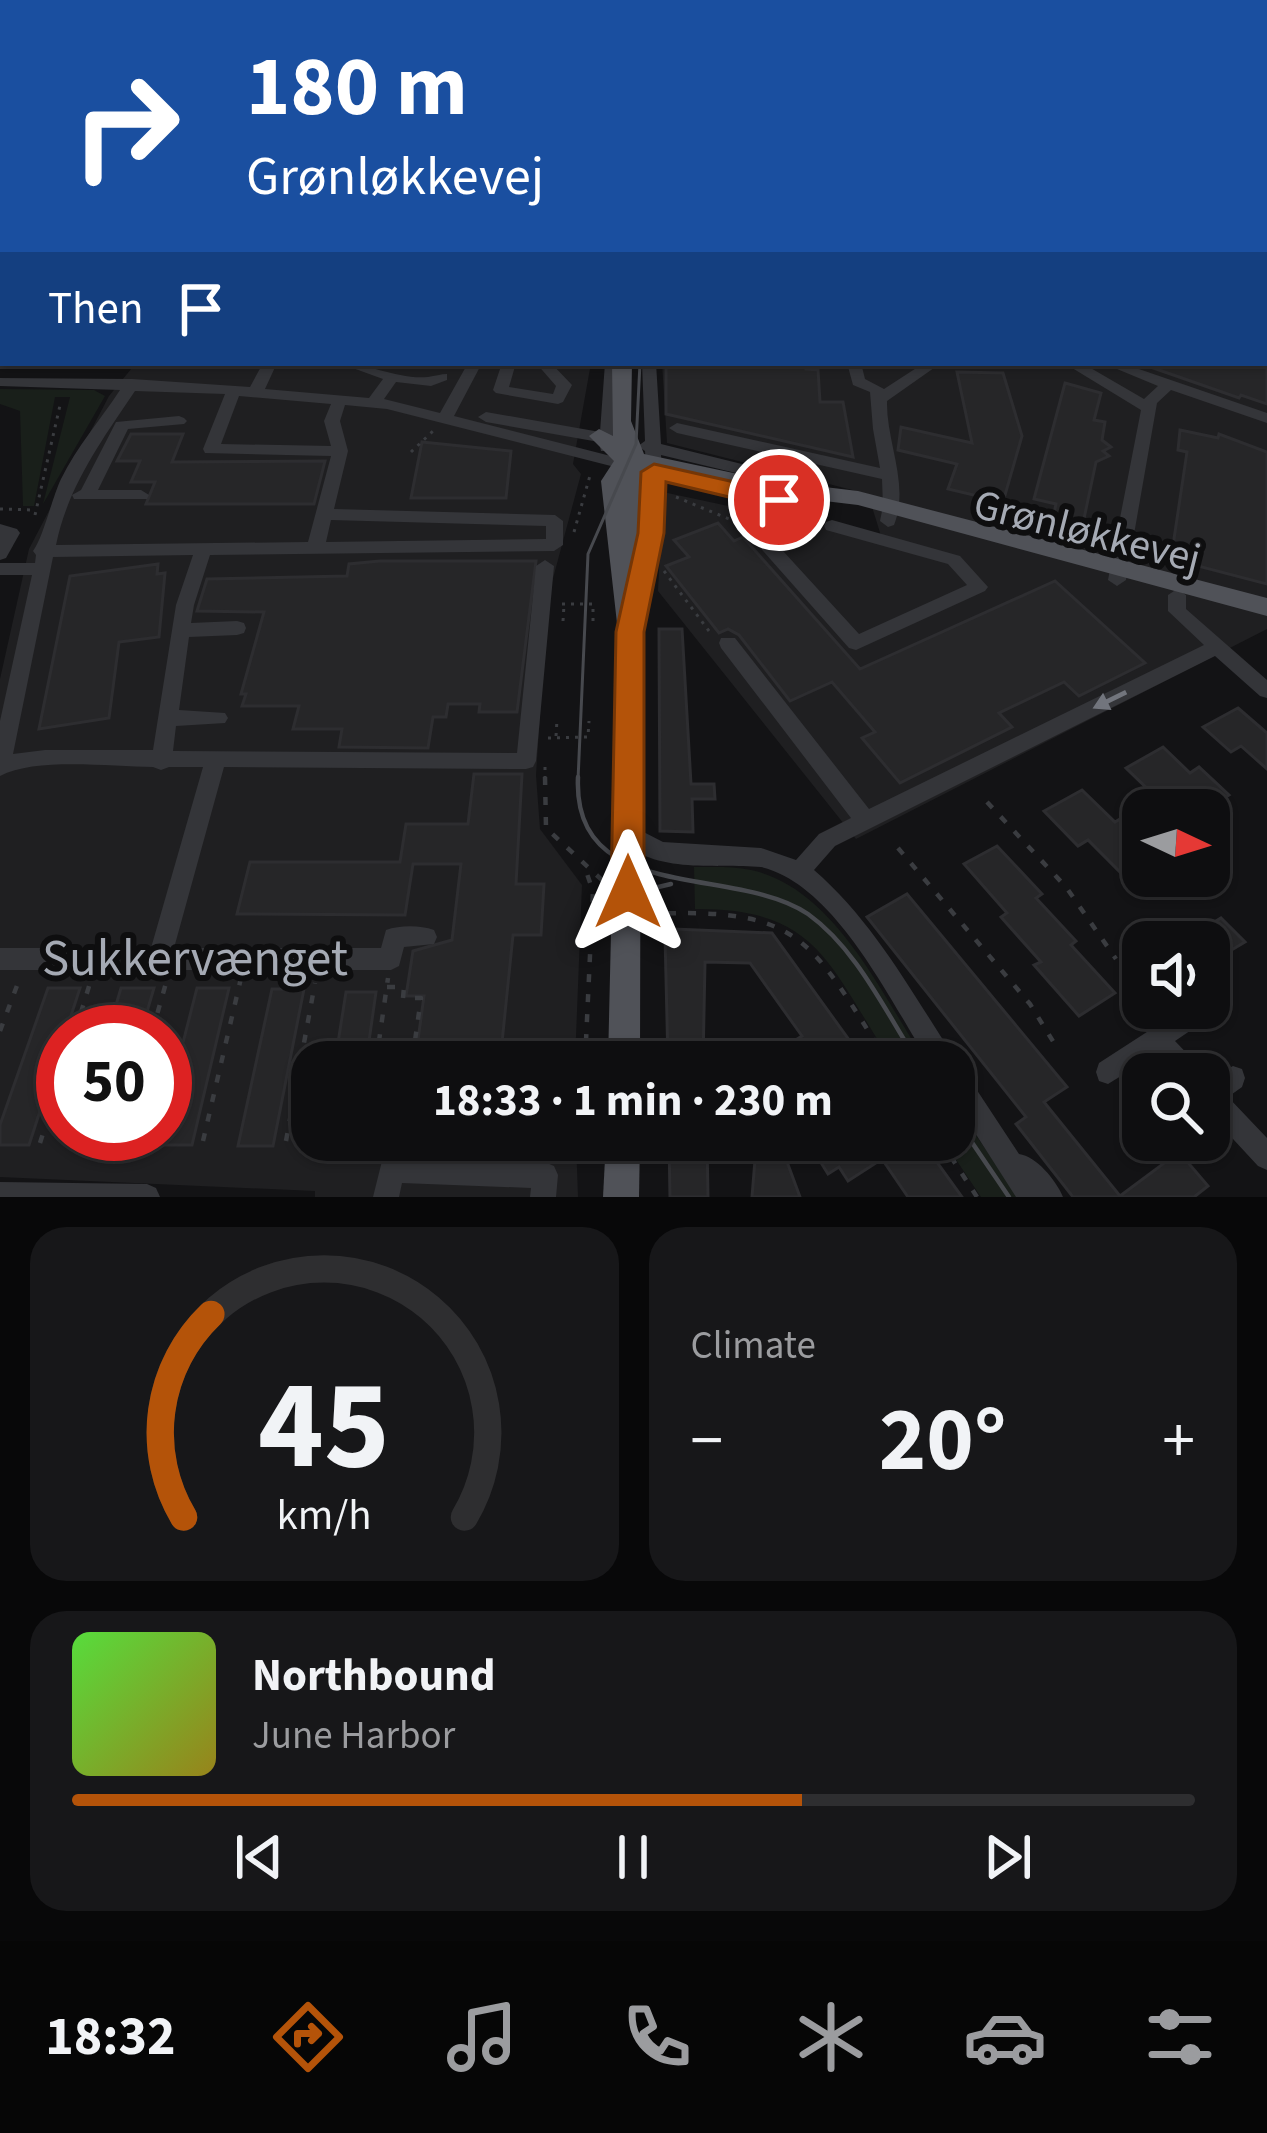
<!DOCTYPE html>
<html lang="en">
<head>
<meta charset="utf-8">
<style>
	:root { --surface:#0e0e10; --page:#171719; --text:#f1f3f6; --muted:#9b9c9f; --line:#2e2e30; --accent:#b45309 }
	body { margin:0; font-family:"Source Sans 3",sans-serif; background:var(--page); color:var(--text); height:100vh; display:flex; flex-direction:column; font-size:45px; white-space:nowrap }
	* { box-sizing:border-box; margin:0 }
	p { font-size:39px; color:var(--muted) }
	.icon { flex:none; width:66px; height:66px; fill:none; stroke:currentColor; stroke-width:2; stroke-linecap:round; stroke-linejoin:round }
	.map { position:relative; height:1197px; overflow:hidden }
	.panel { display:flex; flex-direction:column; gap:30px; padding:30px; background:#080809; flex:1 }
	.panel>* { flex:none }
	.top-card { position:absolute; left:0px; top:0px; width:1269px; height:366px; box-shadow:0 3px 9px #0004,0 0 0 3px var(--line); background:#1a4fa0; color:#fff; overflow:hidden }
	.needle { width:78px; rotate:94deg }
	.controls { position:absolute; left:1122px; top:789px; display:grid; gap:24px }
	.controls a { display:grid; place-items:center; width:108px; height:108px; border-radius:24px; background:var(--surface); box-shadow:0 3px 9px #0004,0 0 0 3px var(--line); font-size:60px }
	.speed { position:absolute; left:36px; top:1005px; display:flex; gap:24px; font-size:60px; font-weight:700; text-align:center }
	.speed>* { display:grid; place-content:center; width:156px; height:156px; border-radius:50%; background:var(--surface); box-shadow:0 3px 9px #0004,0 0 0 3px var(--line); line-height:1 }
	.speed .limit { border:18px solid #d22; background:#fff; color:#111 }
	.pin { position:absolute; display:grid; place-items:center; width:102px; height:102px; color:#fff; margin:-51px; border:6px solid #fff; border-radius:50%; box-shadow:0 3px 12px #0007 }
	.me { position:absolute; width:132px; margin:-66px; rotate:0deg; stroke-linejoin:round; filter:drop-shadow(0 0 9px #0008) }
	.turn { display:flex; align-items:center; gap:42px; height:252px; padding:0 48px; font-size:54px }
	.turn .icon { width:156px; height:156px; stroke-width:2.5 }
	.turn b { display:block; font-size:84px; line-height:102px }
	.then { display:flex; align-items:center; height:114px; padding:0 48px; background:#0003; gap:24px; font-size:45px }
	.big { font-size:90px; font-weight:700; line-height:1.1 }
	.panel .card { flex:1; display:flex; flex-direction:column; justify-content:center; gap:18px; min-width:0; padding:0 42px; border-radius:36px; background:var(--page) }
	.panel .dial { align-items:center; gap:0 }
	.dial svg { height:312px; overflow:visible; fill:none; stroke:var(--line); stroke-width:7; stroke-linecap:round; text-anchor:middle }
	.dial text { fill:var(--text); stroke:none }
	.song { display:flex; align-items:center; gap:36px }
	.cover { width:144px; height:144px; border-radius:18px; background:linear-gradient(135deg,hsl(110 70% 55%),hsl(50 70% 35%)) }
	.played { height:12px; border-radius:6px; background:linear-gradient(90deg,var(--accent) 65%,var(--line) 65%) }
	.keys { display:flex; justify-content:space-around; direction:ltr }
	.heat { display:flex; justify-content:space-between; align-items:center; font-size:66px; direction:ltr }
	.panel .tiles { flex:1; display:grid; gap:30px; grid-template-columns:1fr 1fr }
	.card:last-child { grid-column:span 2 }
	.trip { position:absolute; left:291px; top:1041px; width:684px; height:120px; border-radius:36px; background:var(--surface); box-shadow:0 3px 9px #0004,0 0 0 3px var(--line); font-weight:700; line-height:120px; text-align:center }
	.menu { display:flex; height:192px; justify-content:space-around; align-items:center; background:#060606; color:var(--muted) }
	.menu .icon { width:84px; height:84px }
	.menu .current { color:var(--accent) }
	.menu b { font-size:54px; color:var(--text) }
	.map>svg:first-child { display:block }
	.built { fill:#1f1f21; fill-rule:evenodd }
	.green { fill:#191f1a }
	.building { fill:#262628; stroke:#2d2d30; stroke-width:3 }
	.lines { fill:none; stroke-linecap:round; stroke-linejoin:round }
	.path-far1 { stroke:#3a3c40; stroke-width:3; stroke-dasharray:3 6; stroke-linecap:butt }
	.path { stroke:#3a3c40; stroke-width:4.5; stroke-dasharray:8 12; stroke-linecap:butt }
	.minor { fill:#343539; fill-rule:evenodd }
	.major { fill:#505258; fill-rule:evenodd }
	.tram-far1 { stroke:#47494e; stroke-width:3 }
	.tram { stroke:#47494e; stroke-width:4.5 }
	.rail-casing { stroke:#47494e; stroke-width:6 }
	.rail { stroke:#0e0e0f; stroke-width:3; stroke-dasharray:10; stroke-linecap:butt }
	.oneway { fill:#72757d }
	.route { fill:#b45309; stroke:#753606; stroke-width:3 }
	.labels { text-anchor:middle; dominant-baseline:central; stroke-width:12; stroke-linejoin:round; paint-order:stroke }
	.street-label { font-size:42px; fill:#a5aab4; stroke:#0e0e0f }
	.near-street-label { font-size:51px; fill:#a5aab4; stroke:#0e0e0f }
</style>
</head>
<body>
<div class="map">
<svg width="1267" height="1197" viewBox="0 0 1267 1197">
	<rect width="100%" height="100%" fill="#131315"/>
	<g class="built">
		<path d="M1267 302V629L856 839 658 591 663 492 882 539 868 494 667 443 662 363H1266Z"/>
		<path d="M136 363H591L573 464 581 474 548 597 536 775 540 829 582 885 575 1062H312V1140H576L578 1197H315V1191L0 1177V679L29 549 109 396ZM63 1032H165V1134H63Z"/>
	</g>
	<g class="green">
		<path d="M0 389 94 390 105 396 43 504 70 397H55L34 506H23L20 411 0 404Z"/>
		<path d="M694 867C713 867 733 866 751 870 835 888 883 997 926 1062H892C829 968 821 908 695 909Z"/>
		<path d="M954 1103 1018 1197H981L943 1140H954Z"/>
	</g>
	<g class="building">
		<path d="M694 363H806V369L818 370 820 402H843L853 457 666 414V366Z"/>
		<path d="M1139 363H1267V404L1241 395 1239 398Z"/>
		<path d="M957 372 1003 373 1022 436 1003 502 948 489 957 464 898 450 901 427 972 443Z"/>
		<path d="M1065 383 1101 393 1094 420 1105 422 1102 440 1111 447 1103 451 1109 456 1096 462 1079 542 1049 536 1056 504 1034 499Z"/>
		<path d="M1180 430 1218 438 1219 434 1267 452V584L1171 559 1187 452 1178 450Z"/>
		<path d="M131 434H183L172 462 325 461 314 504H146L155 482H131L140 461H117Z"/>
		<path d="M422 442 511 451 506 498H411Z"/>
		<path d="M718 523 734 541 743 537 860 669 1055 581 1145 663 1079 696 1064 682 999 713 1012 727 900 783 862 738 875 732 832 682 790 701 739 635 728 629 719 633 666 566 689 557 674 540Z"/>
		<path d="M380 561H536L517 712H479L480 704H448L446 717H433L428 748 339 747 342 729H293L299 706H242L246 694H241L264 612 197 611 207 579 347 576 349 564Z"/>
		<path d="M158 564 157 574 165 573 159 637 119 642 109 718 39 729 70 576Z"/>
		<path d="M659 629H682L691 784H714L715 799H692L693 832 660 831Z"/>
		<path d="M1238 708 1267 733V769L1241 746 1231 752 1203 727Z"/>
		<path d="M1163 747 1190 773 1199 767 1229 795 1204 810H1185L1164 789 1154 795 1126 768Z"/>
		<path d="M474 774H522L516 884H544L541 935H513L500 1062H415L424 996H406L413 951 452 940 461 864H413L405 915 237 914 250 862H400L406 824H468Z"/>
		<path d="M1082 790 1115 822 1125 816 1143 834V861L1122 874 1088 840 1078 846 1044 811Z"/>
		<path d="M997 846 1042 894 1036 898 1076 941 1071 945 1115 993 1079 1016 1034 965 1041 962 1001 917 1007 913 964 864Z"/>
		<path d="M907 894 1067 1087 1044 1102 1120 1196 1179 1152 1208 1186 1194 1197H1073L1016 1124 1026 1117 867 917Z"/>
		<path d="M1221 918 1245 942 1218 958 1209 942 1195 934Z"/>
		<path d="M673 929 772 933 865 1062H805L800 1055 788 1062H760L802 1036 750 963 705 962 703 1062H668L665 935Z"/>
		<path d="M48 988H80L29 1145H0V1125Z"/>
		<path d="M121 988H154L141 1032H108Z"/>
		<path d="M197 988H229L192 1145H165V1113Z"/>
		<path d="M272 989H304L273 1146H238Z"/>
		<path d="M346 992H376L366 1062H335Z"/>
		<path d="M669 1140H707L708 1197H670Z"/>
		<path d="M819 1140H921L962 1197H908L882 1159 848 1181 839 1167 828 1174 815 1153 824 1147Z"/>
		<path d="M786 1159 800 1197H752L755 1160Z"/>
	</g>
	<g class="lines">
		<g class="path-far1">
			<path d="M863 3 869 0"/>
			<path d="M916 3 920 0"/>
			<path d="M1002 3 1040 2"/>
			<path d="M1248 3 1254 0"/>
			<path d="M1266 50 1267 60"/>
			<path d="M411 452 433 431"/>
			<path d="M676 497 729 519"/>
			<path d="M0 509 34 510"/>
			<path d="M35 515 61 401"/>
			<path d="M574 532 591 472"/>
			<path d="M664 571 712 635"/>
			<path d="M562 604H593V623"/>
			<path d="M563 621 564 605"/>
			<path d="M556 736 557 720"/>
			<path d="M548 738 588 737 589 721"/>
			<path d="M545 767V780"/>
		</g>
		<g class="path">
			<path d="M545 777 546 828 603 881"/>
			<path d="M987 802 1066 887 1116 959"/>
			<path d="M898 848 1030 1004 1059 1051"/>
			<path d="M648 914C804 907 809 939 888 1062"/>
			<path d="M387 987H404L403 998H421L412 1062"/>
			<path d="M0 1031 18 983"/>
			<path d="M75 1032 90 983"/>
			<path d="M152 1032 166 983"/>
			<path d="M376 1062 388 978"/>
			<path d="M585 1062 593 891 586 871"/>
			<path d="M940 1140 977 1197"/>
			<path d="M203 1141 241 978"/>
			<path d="M286 1141 315 983"/>
			<path d="M40 1143 63 1070"/>
			<path d="M121 1144 124 1134"/>
		</g>
		<g class="minor">
			<path d="M38 0H53L48 3H33Z"/>
			<path d="M222 0H232L235 3H225Z"/>
			<path d="M487 0H502L498 3H483Z"/>
			<path d="M533 0H547L543 3H529Z"/>
			<rect x="617" y="0" width="10" height="3"/>
			<path d="M646 0H658L655 3H643Z"/>
			<rect x="664" y="0" width="10" height="3"/>
			<path d="M715 0H741L736 3Z"/>
			<rect x="809" y="0" width="10" height="3"/>
			<path d="M1050 0H1060L1062 3H1052Z"/>
			<path d="M1266 141 1267 142V150L1266 149Z"/>
			<rect x="1266" y="160" width="1" height="8"/>
			<rect x="1266" y="186" width="1" height="8"/>
			<rect x="1266" y="213" width="1" height="8"/>
			<rect x="1266" y="243" width="1" height="9"/>
			<path d="M263 363H277L265 389 369 398 383 379 339 363C368 363 399 380 428 377 435 376 441 374 447 374V380L431 386 396 382 384 399 440 413 468 363H482L454 416 646 465 645 451 638 446 645 441 642 363H656L661 444 823 484 831 489 823 494 661 455 662 472 654 477 387 409 345 405 340 421 348 451 334 509 555 515 563 521V545L554 551 210 555 194 605 191 623 237 621 244 623 246 628 244 633 237 635 189 637 179 710 225 713 228 718 225 723 176 726 173 751 517 753 536 566 545 560 554 566 536 761 533 767 526 769 224 767 174 948H381L386 930C400 925 420 925 434 930L437 937 434 944 404 947 399 966 391 970H0V948H151L203 767H169L161 770 153 767C111 767 36 757 0 776V721L32 575H0V563H35L36 555 33 551C43 538 52 498 61 479 76 448 101 419 120 390L0 386V378L132 379 250 387ZM135 391 225 394 203 449 205 453 331 456 308 542 56 545C68 486 102 440 135 391ZM239 396 331 404 324 421 331 446 221 444ZM331 520 546 526V539L326 542ZM193 555 176 605 153 750H45L13 754 53 557Z"/>
			<path d="M502 363H516L509 387 553 394 556 386 536 363H551L572 385 563 402 558 404 496 393 493 390Z"/>
			<path d="M605 363H619L616 435 621 439 613 451H601L599 442 486 422 478 417 486 412 600 432Z"/>
			<path d="M847 363H861L865 379 884 389 924 363H941L887 401C886 442 910 485 894 525L888 527 880 521 883 506 882 479 677 433 669 428 677 423 880 468 873 429 870 392 853 385Z"/>
			<path d="M1064 363H1082L1144 399 1158 386 1117 369 1121 363H1135L1133 367 1267 413V423L1171 390 1157 403 1126 580 1117 586 1108 580 1141 410Z"/>
			<path d="M179 416 184 418 187 421 184 424 128 429 98 490H141L149 495 147 499H74L72 495 81 490 116 422Z"/>
			<path d="M746 515 752 517 859 634 967 585 948 564 826 530 824 526 826 522 832 520 960 556 988 587 985 591 856 650 849 648 740 525 738 521 740 517Z"/>
			<path d="M0 524 17 529 20 533 6 558 0 560Z"/>
			<path d="M1177 589 1186 595V609L1267 680V698L1260 696 1215 656 835 846 814 870C872 920 910 989 952 1054L955 1062 954 1065V1062H929C890 1001 836 885 761 867 717 863 645 876 617 833L620 827 628 824 663 842 761 848 796 860 819 834 851 818 721 648 719 643 721 638H735L869 809 1204 645 1168 611V595Z"/>
			<path d="M1209 1002 1213 1010 1209 1018 1175 1041 1198 1065 1201 1074H1172L1155 1055 1108 1084 1099 1081 1096 1072 1099 1063 1184 1008H1209Z"/>
			<path d="M954 1066 963 1069 1019 1154C1036 1156 1056 1180 1063 1197H1016L954 1100Z"/>
			<path d="M1233 1066 1242 1069 1245 1078 1242 1087 1228 1097 1267 1138V1170L1258 1166 1209 1113V1080Z"/>
			<path d="M391 1157 545 1162 554 1166 558 1175 556 1197H530L531 1188 402 1183 399 1197H373L382 1161Z"/>
			<path d="M0 1182 147 1184 156 1188 160 1197H0Z"/>
		</g>
		<g class="major">
			<path d="M612 363H632L631 421 644 454 766 480 858 491 1267 598V616L858 505 766 494 665 473 662 533 641 624 640 1062H608L618 632 601 481 614 461 589 436 599 429 613 436Z"/>
			<path d="M606 1140H640L639 1197H603Z"/>
		</g>
		<path class="tram-far1" d="M578 780 588 554 636 444 640 363"/>
		<g class="tram">
			<path d="M578 777C572 906 735 864 808 914 857 949 886 1013 918 1062"/>
			<path d="M608 899 671 884"/>
			<path d="M954 1116 1009 1197"/>
		</g>
		<defs>
			<g id="rail">
				<path d="M349 0 356 3"/>
				<path d="M440 0 446 3"/>
			</g>
		</defs>
		<use href="#rail" class="rail-casing"/>
		<use href="#rail" class="rail"/>
	</g>
	<defs><path id="oneway-solid" d="M-6-.8H1V-3.2L6.5 0L1 3.2V.8H-6Z" transform="scale(3)"/></defs>
	<use class="oneway" href="#oneway-solid" transform="translate(1110 700) rotate(154)"/>
	<path class="route" d="M654 464 779 492 791 500 779 509 666 482 664 533 644 632V892L639 902 628 906 616 902 611 892 616 632 638 533 641 472Z"/>
	<g class="labels">
		<g class="street-label">
			<text transform="translate(1087 532) rotate(14)">Grønløkkevej</text>
		</g>
		<g class="near-street-label">
			<text x="195" y="959">Sukkervænget</text>
		</g>
	</g>
</svg>
<div class="controls">
<a><svg class="needle" viewBox="-14 -14 28 28"><path d="M0-13l5 13h-10z" fill="#e53935"/><path d="M0 13l5-13h-10z" fill="#9b9c9f"/></svg></a>
<a><svg class="icon" aria-label="sound" viewBox="0 0 24 24"><path d="M4 9h4l5-4v14l-5-4H4zM17 9q2 3 0 6"/></svg></a>
<a><svg class="icon" aria-label="search" viewBox="0 0 24 24"><circle cx="10" cy="10" r="6"/><path d="M15 15l6 6"/></svg></a>
</div>
<div class="speed"><div class="limit">50</div></div>
<div class="pin" style="left:779px;top:500px;background:#d93025"><svg class="icon" aria-label="arrive" viewBox="0 0 24 24"><path d="M6 21V4h12l-3 4 3 4H6"/></svg></div>
<svg class="me" style="left:628px;top:892px" viewBox="-20 -20 40 40"><path d="M0-17L14 15 0 8-14 15z" fill="#b45309" stroke="#fff" stroke-width="4"/></svg>
<div class="trip">18:33 · 1 min · 230 m</div>
<div class="top-card">
<div class="turn"><svg class="icon" aria-label="right" viewBox="0 0 24 24"><path d="M7 20v-9h11M14 6l5 5-5 5"/></svg><div><b>180 m</b>Grønløkkevej</div></div>
<div class="then">Then<svg class="icon" aria-label="arrive" viewBox="0 0 24 24"><path d="M6 21V4h12l-3 4 3 4H6"/></svg></div>
</div>
</div>
<section class="panel">
<div class="tiles">
<div class="card dial"><svg viewBox="0 0 100 80">
<path d="M14 69A42 42 0 1 1 86 69"/>
<path d="M14 69A42 42 0 0 1 21 17" stroke="#b45309"/>
<text x="50" y="56" font-size="32" font-weight="700">45</text>
<text x="50" y="72" font-size="11">km/h</text>
</svg></div>
<div class="card"><p>Climate</p>
<div class="heat"><a>−</a><b class="big">20°</b><a>+</a></div>
</div>
<div class="card">
<div class="song"><i class="cover"></i><div><b>Northbound</b><p>June Harbor</p></div></div>
<div class="played"></div>
<div class="keys"><svg class="icon" aria-label="previous" viewBox="0 0 24 24"><path d="M18 5L8 12l10 7zM5 5v14"/></svg><svg class="icon" aria-label="pause" viewBox="0 0 24 24"><path d="M8 5v14M16 5v14"/></svg><svg class="icon" aria-label="next" viewBox="0 0 24 24"><path d="M6 5l10 7-10 7zM19 5v14"/></svg></div>
</div>
</div>
</section>
<nav class="menu">
<b>18:32</b>
<svg class="icon current" aria-label="directions" viewBox="0 0 24 24"><path d="M12 3l9 9-9 9-9-9zM9 14v-3h6M13 9l2 2-2 2"/></svg>
<svg class="icon" aria-label="music" viewBox="0 0 24 24"><path d="M9 18V5l10-2v13"/><circle cx="6" cy="18" r="3"/><circle cx="16" cy="16" r="3"/></svg>
<svg class="icon" aria-label="phone" viewBox="0 0 24 24"><path d="M5 4h4l2 5-3 2q2 4 5 5l2-3 5 2v4C11 20 4 13 5 4z"/></svg>
<svg class="icon" aria-label="climate" viewBox="0 0 24 24"><path d="M12 3v18M4 7l16 10M4 17L20 7"/></svg>
<svg class="icon" aria-label="car" viewBox="0 0 24 24"><path d="M5 17H2v-5l4-1 3-4h7l3 4 3 1v5h-3M9 17h6M6 11h13"/><circle cx="7" cy="17" r="2"/><circle cx="17" cy="17" r="2"/></svg>
<svg class="icon" aria-label="filters" viewBox="0 0 24 24"><path d="M4 7h16M4 17h16"/><circle cx="9" cy="7" r="2"/><circle cx="15" cy="17" r="2"/></svg>
</nav>
</body>
</html>
